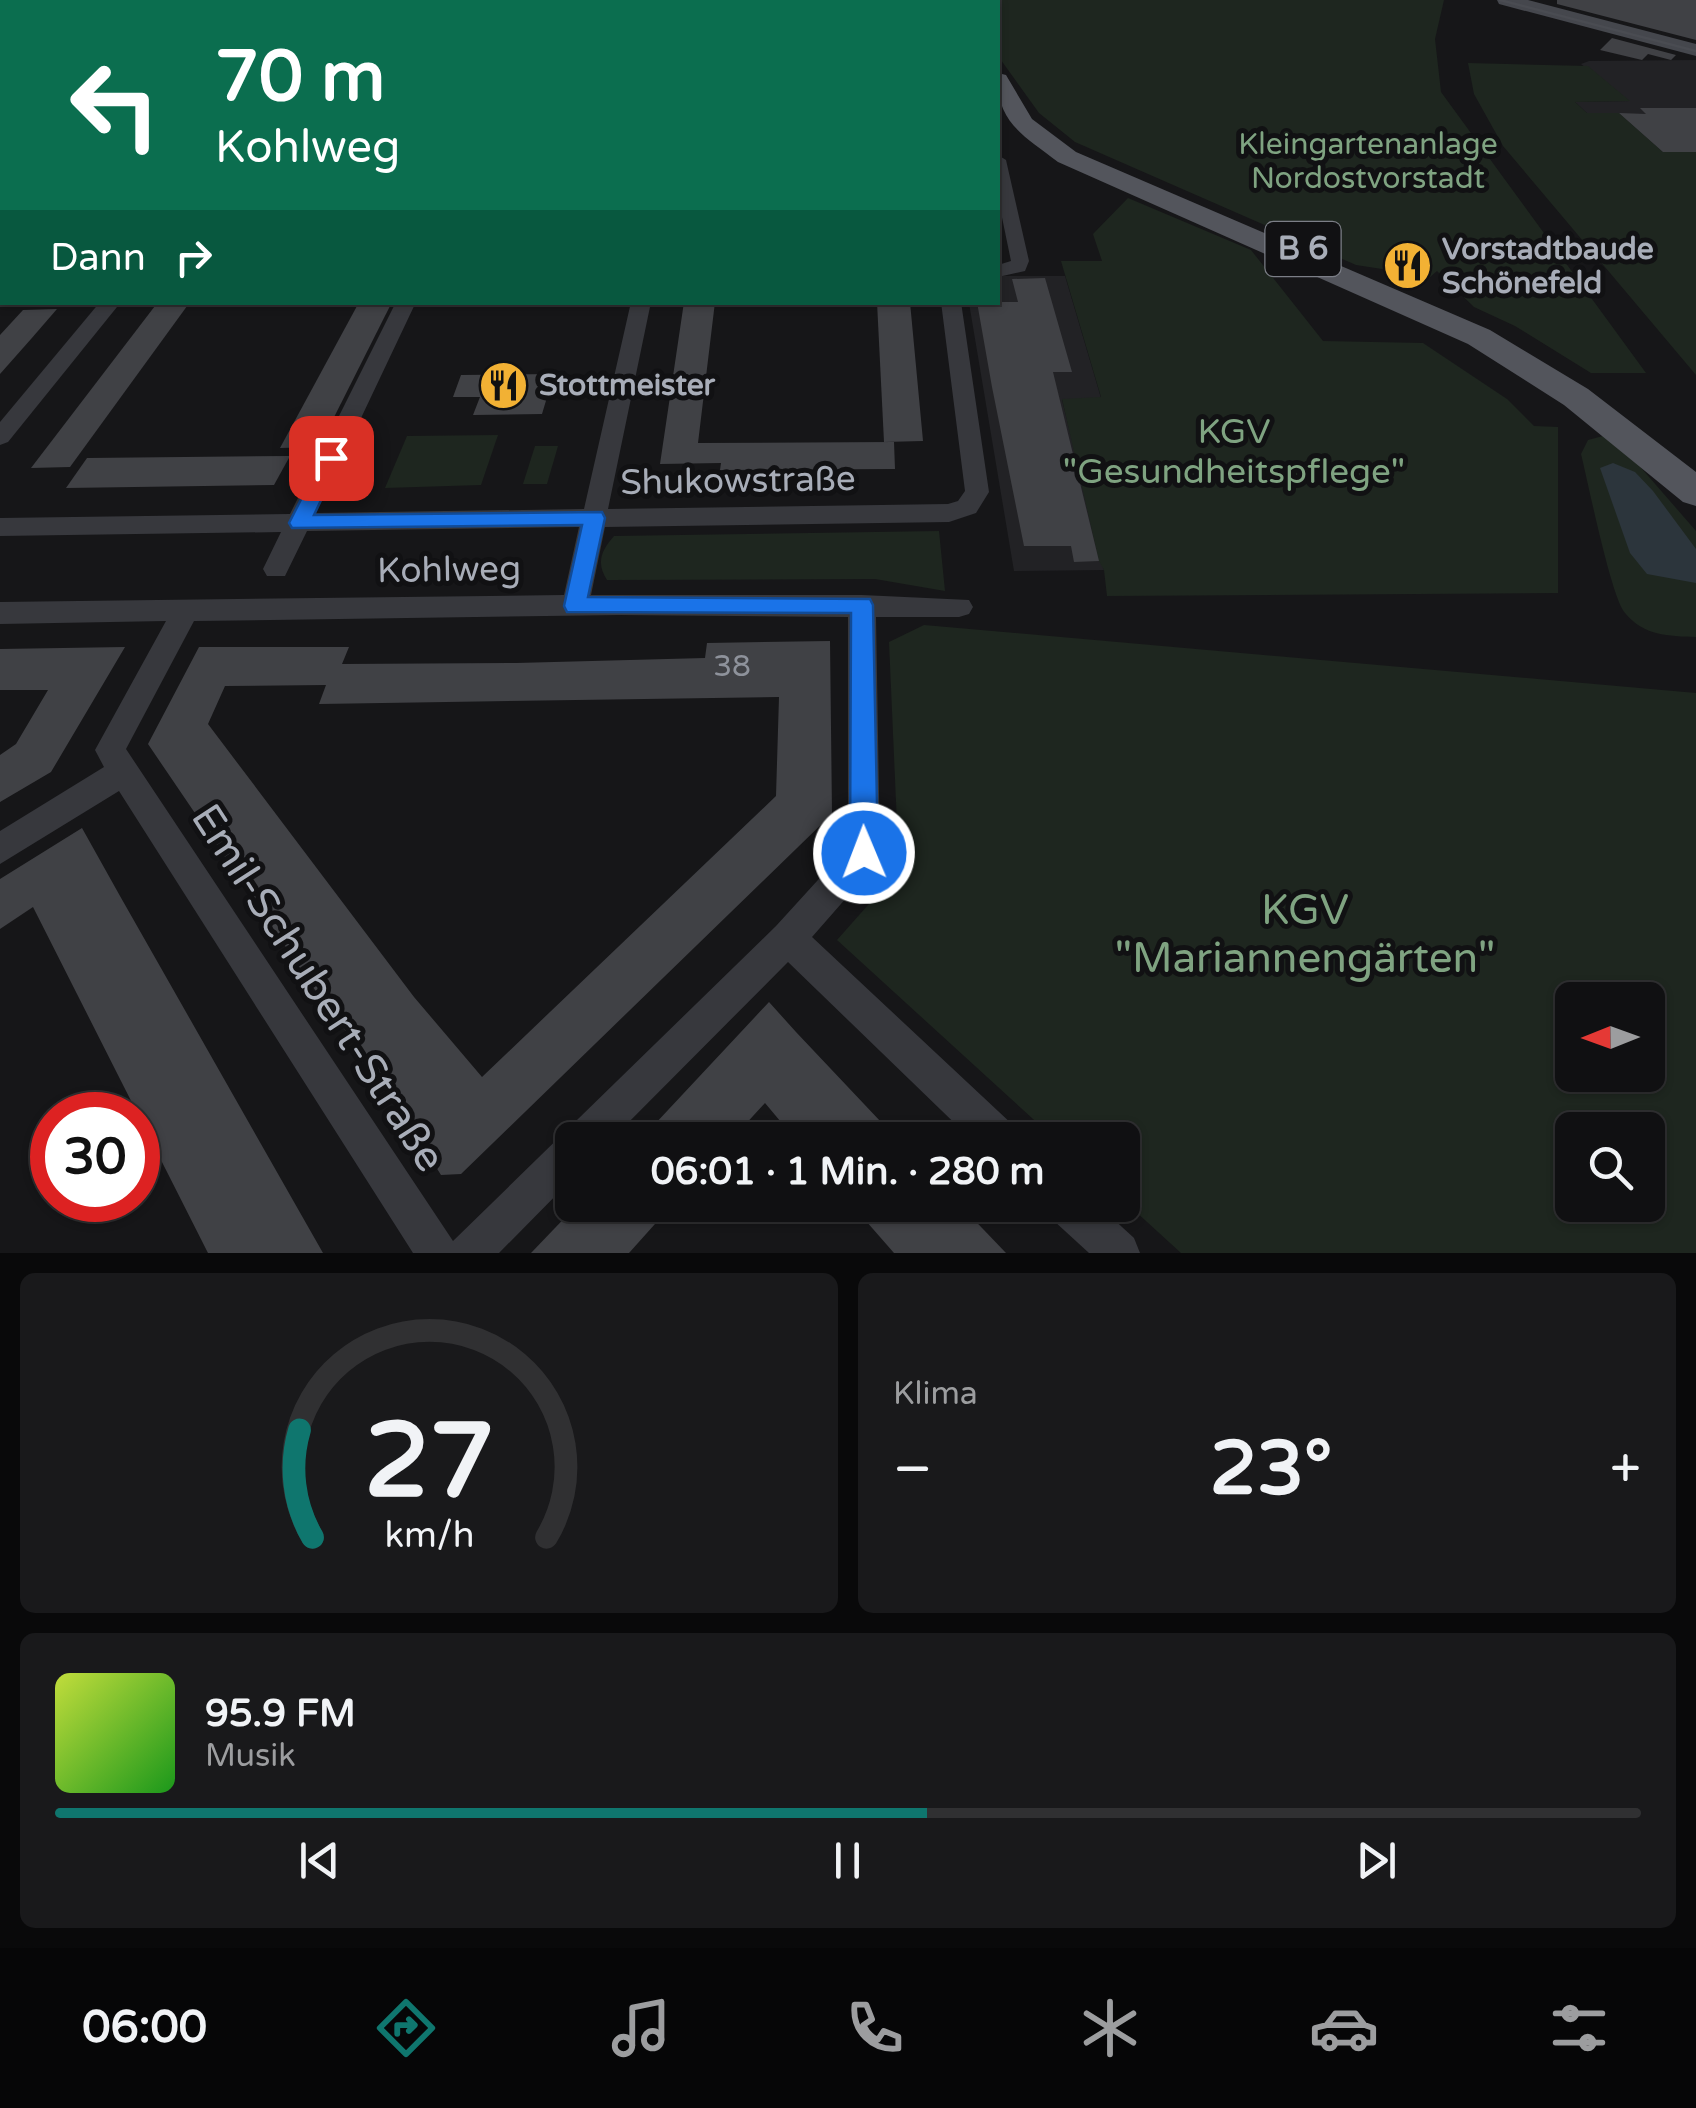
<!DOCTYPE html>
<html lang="de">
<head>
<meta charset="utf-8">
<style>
	:root { --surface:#101012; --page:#19191b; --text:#f1f3f6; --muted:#9c9d9f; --line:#303032; --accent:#0f766e }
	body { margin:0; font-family:"Varela Round",sans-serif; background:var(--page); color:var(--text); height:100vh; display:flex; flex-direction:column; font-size:38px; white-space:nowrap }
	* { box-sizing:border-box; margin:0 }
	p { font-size:32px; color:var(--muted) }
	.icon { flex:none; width:55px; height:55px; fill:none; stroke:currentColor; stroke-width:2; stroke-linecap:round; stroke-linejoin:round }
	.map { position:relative; height:1253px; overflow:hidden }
	.sheet { display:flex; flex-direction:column; gap:20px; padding:20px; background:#09090a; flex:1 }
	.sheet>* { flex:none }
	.top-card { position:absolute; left:0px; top:0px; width:1000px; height:305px; box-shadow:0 2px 8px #0004,0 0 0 2px var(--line); background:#0b6e4f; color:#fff; overflow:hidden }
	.needle { width:65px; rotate:269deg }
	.tools { position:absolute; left:1555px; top:982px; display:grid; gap:20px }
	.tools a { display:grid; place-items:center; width:110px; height:110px; border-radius:15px; background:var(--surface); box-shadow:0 2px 8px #0004,0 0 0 2px var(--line); font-size:50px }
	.speed { position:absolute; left:30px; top:1092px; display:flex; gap:20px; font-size:50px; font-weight:700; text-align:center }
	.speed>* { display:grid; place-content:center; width:130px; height:130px; border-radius:50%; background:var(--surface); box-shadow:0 2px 8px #0004,0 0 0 2px var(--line); line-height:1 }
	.speed .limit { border:15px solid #d22; background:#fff; color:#111 }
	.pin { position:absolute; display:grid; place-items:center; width:85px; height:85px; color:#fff; margin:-42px; border-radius:20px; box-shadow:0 5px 15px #0006 }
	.me { position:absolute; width:110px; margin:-55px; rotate:359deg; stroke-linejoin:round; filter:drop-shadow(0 0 8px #0008) }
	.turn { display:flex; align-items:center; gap:35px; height:210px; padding:0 50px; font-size:45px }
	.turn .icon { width:130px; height:130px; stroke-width:2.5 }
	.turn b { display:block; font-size:70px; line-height:85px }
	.then { display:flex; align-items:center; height:95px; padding:0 50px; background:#0003; gap:20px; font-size:38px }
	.big { font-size:75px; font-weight:700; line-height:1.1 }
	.sheet .card { flex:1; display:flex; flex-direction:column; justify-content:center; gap:15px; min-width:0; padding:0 35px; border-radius:15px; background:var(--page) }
	.sheet .dial { align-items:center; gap:0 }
	.dial svg { height:260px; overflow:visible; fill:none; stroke:var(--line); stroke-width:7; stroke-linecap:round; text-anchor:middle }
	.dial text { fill:var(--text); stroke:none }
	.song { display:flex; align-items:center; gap:30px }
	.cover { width:120px; height:120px; border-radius:15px; background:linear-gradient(135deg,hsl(70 70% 55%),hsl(120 70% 35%)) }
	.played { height:10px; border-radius:5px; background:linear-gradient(90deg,var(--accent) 55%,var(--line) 55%) }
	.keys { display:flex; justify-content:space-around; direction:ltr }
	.heat { display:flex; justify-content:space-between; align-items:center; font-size:55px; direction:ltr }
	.sheet .tiles { flex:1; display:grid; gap:20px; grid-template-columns:1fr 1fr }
	.card:last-child { grid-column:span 2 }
	.trip { position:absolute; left:555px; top:1122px; width:585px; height:100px; border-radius:15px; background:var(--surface); box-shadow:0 2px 8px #0004,0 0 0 2px var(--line); font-weight:700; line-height:100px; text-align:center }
	.menu { display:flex; height:160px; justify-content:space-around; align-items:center; background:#060607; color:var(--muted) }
	.menu .icon { width:70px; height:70px }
	.menu .current { color:var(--accent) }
	.menu b { font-size:45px; color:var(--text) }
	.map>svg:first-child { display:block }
	.built { fill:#222225 }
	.green { fill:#1e261f; fill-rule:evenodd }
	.water { fill:#2c353c }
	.building { fill:#404145; fill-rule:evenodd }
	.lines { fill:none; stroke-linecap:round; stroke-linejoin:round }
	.street { fill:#37383d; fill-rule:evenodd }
	.secondary { fill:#45474d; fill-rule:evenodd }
	.primary { fill:#53555c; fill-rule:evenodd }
	.tram { stroke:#4a4c52; stroke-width:2.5 }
	.route { fill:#1a73e8; stroke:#114b97; stroke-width:2.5 }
	.labels { text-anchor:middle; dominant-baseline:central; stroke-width:10; stroke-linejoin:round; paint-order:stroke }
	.far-park-label { font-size:30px; fill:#7fa381; stroke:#111113 }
	.far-poi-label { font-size:30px; font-weight:bold; fill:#a8adb8; stroke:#111113; text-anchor:start }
	.number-label { font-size:30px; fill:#8e929b }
	.shield { fill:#111113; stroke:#7b7e86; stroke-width:2.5 }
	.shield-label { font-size:32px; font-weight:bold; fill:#a8adb8 }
	.park-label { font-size:35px; fill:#7fa381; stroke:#111113 }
	.street-label { font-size:35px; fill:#a8adb8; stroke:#111113 }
	.near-park-label { font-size:42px; fill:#7fa381; stroke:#111113 }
	.near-street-label { font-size:42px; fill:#a8adb8; stroke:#111113 }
</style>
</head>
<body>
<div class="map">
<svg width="1696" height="1253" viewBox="0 0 1696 1253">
	<rect width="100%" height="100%" fill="#161618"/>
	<g class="built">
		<path d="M1696 60V152H1663L1619 113H1587L1575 102 1628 101 1581 64 1589 61Z"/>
		<path d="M998 276H1065L1101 398 1062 400 1104 570 1014 571 969 303 998 302Z"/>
	</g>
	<g class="green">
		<path d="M964 0H1444L1435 39 1441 92 1646 373H1591L1515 326 1474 307 1437 271 1421 285 1382 269 1356 265 1075 142 1039 113 998 56V2Z"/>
		<path d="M1468 63 1588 66 1630 101 1575 102 1587 113H1619L1663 152H1696V375L1503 146 1474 94Z"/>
		<path d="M1128 198 1251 250 1323 341 1423 343 1507 399 1534 426 1558 427V593L1107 596 1104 570 1099 561 1062 399 1101 397 1061 261H1102L1093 234Z"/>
		<path d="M498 435 481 485 385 488 407 436Z"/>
		<path d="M1603 436 1636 462 1696 531V637C1668 636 1644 636 1625 613 1611 597 1588 482 1581 454L1588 440Z"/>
		<path d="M535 446H558L547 484H523Z"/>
		<path d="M939 531 945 591 875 579 607 580C596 563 601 551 614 536Z"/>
		<path d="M924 625 1696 693V1253H1181L1123 1200 1122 1140H1056L837 940 899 870 889 642ZM1572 1000H1648V1075H1572ZM1572 1130H1648V1205H1572Z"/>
	</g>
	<path class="water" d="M1613 463 1635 472 1653 491 1696 549V583L1647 574 1630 553 1600 468Z"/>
	<g class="building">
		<path d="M1557 0H1696V40L1557 4Z"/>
		<path d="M1612 38 1676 55 1671 60 1648 54 1642 60 1600 50Z"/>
		<path d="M1640 108H1696V152H1663L1619 113 1646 114Z"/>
		<path d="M1045 278 1072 372H1053L1099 561 1074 562 1071 546H1024L992 387 977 302H1018L1012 279Z"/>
		<path d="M158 302H190L70 467 31 468Z"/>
		<path d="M684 302H715L698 443 894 442 895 469 720 470 721 463 660 464Z"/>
		<path d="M877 302H910L923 441 884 442Z"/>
		<path d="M357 306H390L319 447 280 448Z"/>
		<path d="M57 309 31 339 0 374V335L23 310Z"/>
		<path d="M554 374 542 414 473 415 480 397H453L461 375Z"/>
		<path d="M290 456 274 485 66 488 87 458Z"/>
		<path d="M830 641 832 814 461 1174 441 1175 375 1070 315 990 148 744 199 647H349L342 664 516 663 705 658 707 643ZM326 685 319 704 779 697 776 796 482 1077 414 997 208 724 225 686Z"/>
		<path d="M125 647 51 772 0 802V755L16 744 48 690H0V649Z"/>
		<path d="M82 828 120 896 323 1253H208L33 907 0 929V879Z"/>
		<path d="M769 1002 796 1032 898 1140H796L765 1103 731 1140H640Z"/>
		<path d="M577 1205H672L629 1253H531Z"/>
		<path d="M852 1205H960L1006 1253H894Z"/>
	</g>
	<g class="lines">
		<g class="street">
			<path d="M325 0H337L338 2H326Z"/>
			<rect x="844" y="0" width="12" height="2"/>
			<path d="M998 155 1006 160 1029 261 1025 271 998 277V265L1011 261 998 198Z"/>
			<path d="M100 302H121L8 442 0 445V422Z"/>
			<path d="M396 302H416L316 513 584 509 631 302H651L608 509 948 504 958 501 965 491 941 302H961L989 492 976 513 949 522 605 527 591 595H862L969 600 973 607 969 614 959 617H876L880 853 876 864 812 937 1014 1126 1020 1140H972L788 962 611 1140H572V1179L499 1253H413L119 791 0 864V831L104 767 95 750 166 621 0 624V602L564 595 579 527 307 531 285 576H267L263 569 281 532 0 536V518L290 514ZM620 615 848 617V847L776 926 453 1241 126 749 194 621Z"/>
			<path d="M1047 1205H1098L1134 1238 1140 1253H1089L1053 1220Z"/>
		</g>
		<g class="secondary">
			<path d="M1497 0H1528L1696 44V56L1499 4Z"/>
			<rect x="0" y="52" width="2" height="12"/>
		</g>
		<g class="primary">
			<path d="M925 0H946L947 2H927Z"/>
			<path d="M998 73 1006 75 1032 119 1076 152 1490 330 1588 389 1696 472V506L1683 502 1564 405 1468 344 1058 162C1023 135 995 122 998 73Z"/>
		</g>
		<path class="tram" d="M1500 0 1696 51"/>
	</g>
	<path class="route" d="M331 451 341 458 314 515 602 512 605 518 588 597 870 599 873 605 878 853 874 862 864 866 854 862 850 853 851 613 567 612 564 606 582 525 292 528 289 523 322 458Z"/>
	<defs>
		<symbol id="restaurant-disc" viewBox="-11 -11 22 22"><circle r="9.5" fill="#f2b134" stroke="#111113"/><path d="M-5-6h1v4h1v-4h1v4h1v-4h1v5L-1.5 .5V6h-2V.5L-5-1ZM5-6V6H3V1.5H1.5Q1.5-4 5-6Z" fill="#111"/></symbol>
	</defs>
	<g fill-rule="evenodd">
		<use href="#restaurant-disc" x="1380" y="238" width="55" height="55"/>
		<use href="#restaurant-disc" x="476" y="358" width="55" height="55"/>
	</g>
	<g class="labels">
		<g class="far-park-label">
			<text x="1368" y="144">Kleingartenanlage<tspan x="1368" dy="34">Nordostvorstadt</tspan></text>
		</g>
		<g class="far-poi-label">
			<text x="1442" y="249">Vorstadtbaude<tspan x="1442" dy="34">Schönefeld</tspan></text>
			<text x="539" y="385">Stottmeister</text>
		</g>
		<g class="number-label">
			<text x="732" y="666">38</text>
		</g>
		<rect class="shield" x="1265.5" y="222" width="75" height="54" rx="8"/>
		<g class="shield-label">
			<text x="1303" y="249">B 6</text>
		</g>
		<g class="park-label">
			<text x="1234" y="432">KGV<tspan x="1234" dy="40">"Gesundheitspflege"</tspan></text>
		</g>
		<g class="street-label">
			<text transform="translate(738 481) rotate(-1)">Shukowstraße</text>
			<text transform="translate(449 570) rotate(-1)">Kohlweg</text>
		</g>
		<g class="near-park-label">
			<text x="1305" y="910">KGV<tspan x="1305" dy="48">"Mariannengärten"</tspan></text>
		</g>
		<g class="near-street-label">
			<text transform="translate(318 988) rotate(57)">Emil-Schubert-Straße</text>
		</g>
	</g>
</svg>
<div class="tools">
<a><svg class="needle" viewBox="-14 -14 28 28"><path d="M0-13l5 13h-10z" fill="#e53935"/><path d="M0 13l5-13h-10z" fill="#9c9d9f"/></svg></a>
<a><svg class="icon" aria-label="search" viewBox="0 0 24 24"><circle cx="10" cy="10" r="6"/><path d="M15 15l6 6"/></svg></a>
</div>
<div class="speed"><div class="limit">30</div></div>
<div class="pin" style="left:331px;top:458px;background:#d93025"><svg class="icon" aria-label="arrive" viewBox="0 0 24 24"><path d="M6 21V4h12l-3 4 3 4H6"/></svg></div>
<svg class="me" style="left:864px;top:853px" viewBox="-20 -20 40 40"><circle r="17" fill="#1a73e8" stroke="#fff" stroke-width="3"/><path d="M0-11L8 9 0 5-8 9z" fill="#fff"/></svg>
<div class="trip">06:01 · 1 Min. · 280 m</div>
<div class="top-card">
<div class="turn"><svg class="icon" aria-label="left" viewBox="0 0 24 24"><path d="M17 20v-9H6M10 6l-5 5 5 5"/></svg><div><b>70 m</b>Kohlweg</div></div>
<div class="then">Dann<svg class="icon" aria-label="right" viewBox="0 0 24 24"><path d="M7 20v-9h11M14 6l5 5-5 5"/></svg></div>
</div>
</div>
<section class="sheet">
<div class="tiles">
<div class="card dial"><svg viewBox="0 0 100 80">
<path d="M14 69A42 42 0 1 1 86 69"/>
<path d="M14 69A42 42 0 0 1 10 36" stroke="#0f766e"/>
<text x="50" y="56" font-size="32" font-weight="700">27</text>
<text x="50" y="72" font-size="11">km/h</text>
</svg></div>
<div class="card"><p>Klima</p>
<div class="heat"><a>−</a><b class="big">23°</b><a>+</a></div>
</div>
<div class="card">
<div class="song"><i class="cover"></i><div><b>95.9 FM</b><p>Musik</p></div></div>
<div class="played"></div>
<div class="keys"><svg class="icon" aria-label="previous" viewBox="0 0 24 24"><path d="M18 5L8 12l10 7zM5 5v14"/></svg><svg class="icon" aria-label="pause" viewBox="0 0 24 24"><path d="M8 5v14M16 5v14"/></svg><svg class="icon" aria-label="next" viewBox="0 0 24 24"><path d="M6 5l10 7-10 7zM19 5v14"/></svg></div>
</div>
</div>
</section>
<nav class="menu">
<b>06:00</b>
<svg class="icon current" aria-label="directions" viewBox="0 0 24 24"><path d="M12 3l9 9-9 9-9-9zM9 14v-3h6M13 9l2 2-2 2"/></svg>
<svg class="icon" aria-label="music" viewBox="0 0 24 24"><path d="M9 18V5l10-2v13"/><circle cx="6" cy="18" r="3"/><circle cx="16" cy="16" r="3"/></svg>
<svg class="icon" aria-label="phone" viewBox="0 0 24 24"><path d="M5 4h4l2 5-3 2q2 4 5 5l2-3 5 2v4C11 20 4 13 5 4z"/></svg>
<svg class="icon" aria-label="climate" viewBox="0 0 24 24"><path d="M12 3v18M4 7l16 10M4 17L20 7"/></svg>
<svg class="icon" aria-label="car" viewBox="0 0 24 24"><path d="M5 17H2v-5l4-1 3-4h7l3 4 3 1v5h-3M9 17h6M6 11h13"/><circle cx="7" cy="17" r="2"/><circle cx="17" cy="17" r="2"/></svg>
<svg class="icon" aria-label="filters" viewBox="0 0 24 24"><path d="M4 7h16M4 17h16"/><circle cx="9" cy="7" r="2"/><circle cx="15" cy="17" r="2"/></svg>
</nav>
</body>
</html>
